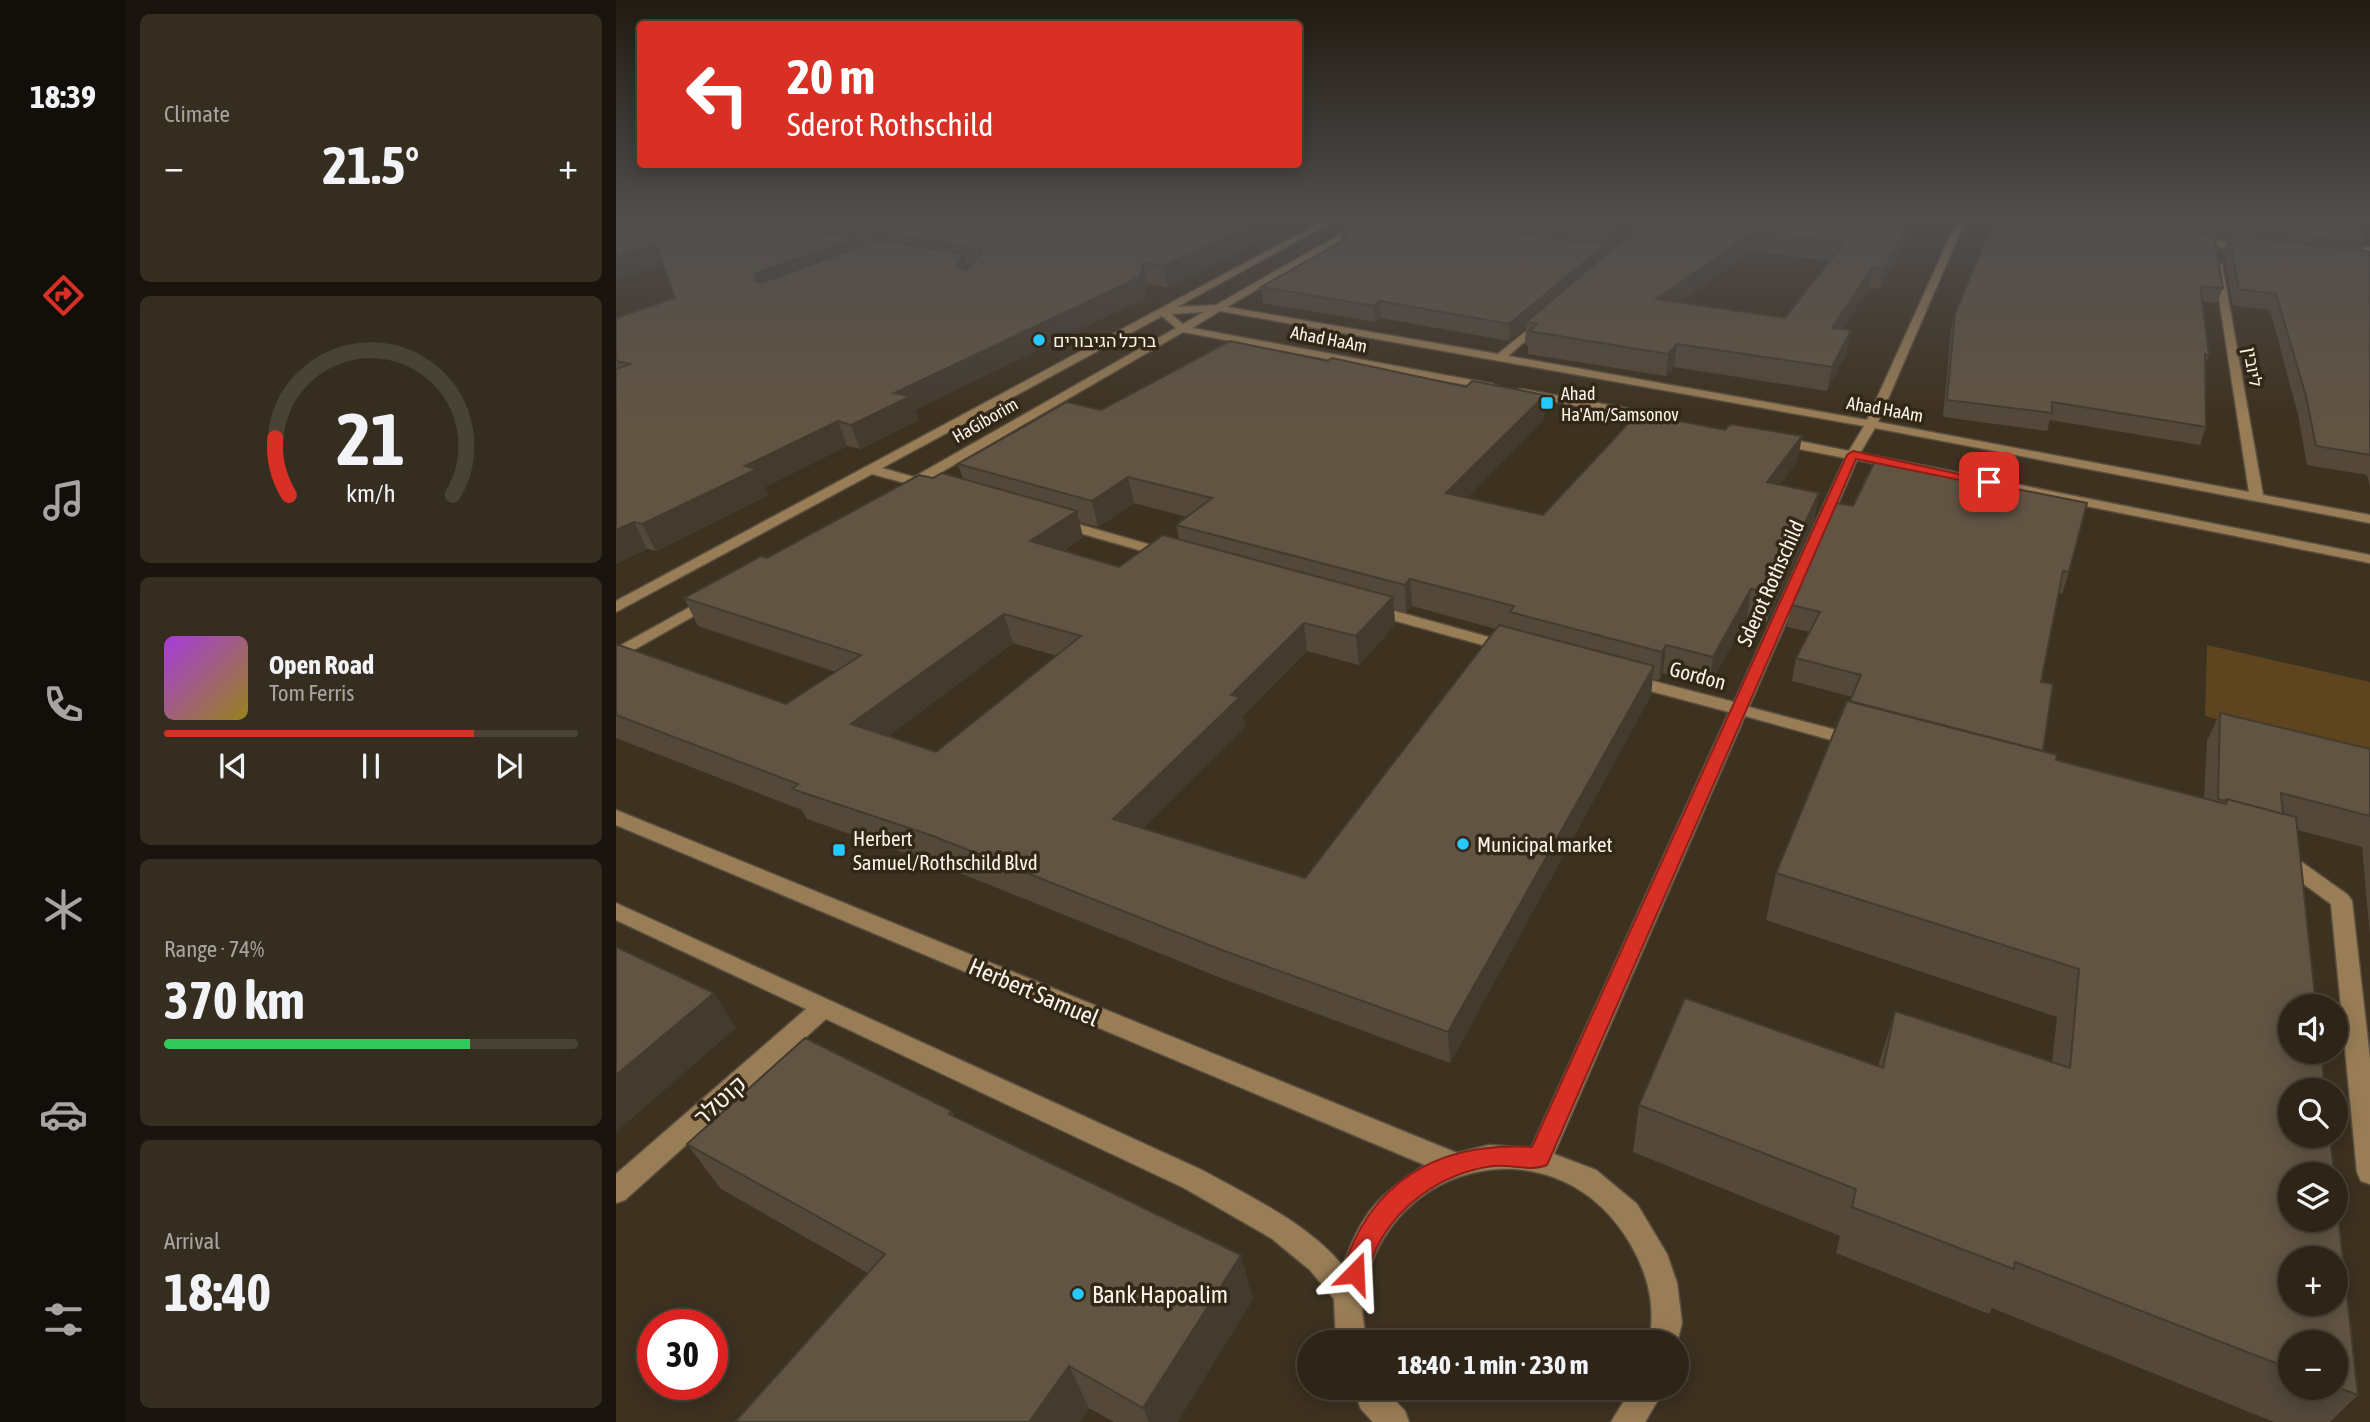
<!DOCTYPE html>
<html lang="en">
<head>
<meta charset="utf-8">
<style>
	:root { --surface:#2e2518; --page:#362d21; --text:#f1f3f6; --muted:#a7a5a2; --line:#494237; --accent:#d93025 }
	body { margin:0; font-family:"Asap Condensed",Heebo,sans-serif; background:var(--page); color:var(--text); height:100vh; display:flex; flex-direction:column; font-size:26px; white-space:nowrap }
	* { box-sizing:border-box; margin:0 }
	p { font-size:23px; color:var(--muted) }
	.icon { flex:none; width:38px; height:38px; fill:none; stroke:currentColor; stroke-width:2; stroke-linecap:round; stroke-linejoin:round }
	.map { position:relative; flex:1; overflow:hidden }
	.panel { display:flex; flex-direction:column; gap:14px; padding:14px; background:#19140d; width:490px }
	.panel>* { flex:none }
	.top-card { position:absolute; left:21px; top:21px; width:665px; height:147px; border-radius:7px; box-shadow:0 4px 18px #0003,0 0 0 2px var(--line); background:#d93025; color:#fff; overflow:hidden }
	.fabs { position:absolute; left:1662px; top:994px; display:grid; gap:14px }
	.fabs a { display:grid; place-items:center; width:70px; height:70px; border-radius:50%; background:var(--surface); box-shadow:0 4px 18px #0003,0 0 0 2px var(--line); font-size:35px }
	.speed { position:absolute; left:21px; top:1309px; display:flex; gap:14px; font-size:35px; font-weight:700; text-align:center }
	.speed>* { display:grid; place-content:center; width:91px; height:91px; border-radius:50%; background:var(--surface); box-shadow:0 4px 18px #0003,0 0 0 2px var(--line); line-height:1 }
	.speed .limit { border:10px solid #d22; background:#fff; color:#111 }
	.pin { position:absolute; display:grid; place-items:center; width:60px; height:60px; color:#fff; margin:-30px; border-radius:14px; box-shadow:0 4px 10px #0006 }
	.me { position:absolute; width:77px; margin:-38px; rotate:21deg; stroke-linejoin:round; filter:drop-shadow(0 0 5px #0008) }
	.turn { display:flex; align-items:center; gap:24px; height:147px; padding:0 35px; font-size:32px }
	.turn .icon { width:91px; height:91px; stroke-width:2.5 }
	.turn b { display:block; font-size:49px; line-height:60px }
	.big { font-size:52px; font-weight:700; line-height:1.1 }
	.panel .card { flex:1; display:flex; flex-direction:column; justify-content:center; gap:10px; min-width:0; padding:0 24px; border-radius:10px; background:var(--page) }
	.panel .dial { align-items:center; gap:0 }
	.dial svg { height:182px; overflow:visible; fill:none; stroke:var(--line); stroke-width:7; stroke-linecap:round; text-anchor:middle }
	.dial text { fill:var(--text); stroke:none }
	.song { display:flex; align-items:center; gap:21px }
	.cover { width:84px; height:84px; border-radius:10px; background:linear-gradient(135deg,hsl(280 70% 55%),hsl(50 70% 35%)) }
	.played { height:7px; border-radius:4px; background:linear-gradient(90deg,var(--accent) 75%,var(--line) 75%) }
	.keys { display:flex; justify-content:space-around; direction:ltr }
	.heat { display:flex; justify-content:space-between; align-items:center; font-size:38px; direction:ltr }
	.charge { height:10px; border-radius:5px; background:linear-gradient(90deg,#34c759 74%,var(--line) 0) }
	.trip { position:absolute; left:681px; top:1330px; width:392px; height:70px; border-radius:35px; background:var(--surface); box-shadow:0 4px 18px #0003,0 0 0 2px var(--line); font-weight:700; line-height:70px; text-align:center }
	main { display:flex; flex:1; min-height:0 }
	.tabs { display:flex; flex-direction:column; width:126px; justify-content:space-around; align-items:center; background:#120f0a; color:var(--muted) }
	.tabs .icon { width:49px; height:49px }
	.tabs .active { color:var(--accent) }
	.tabs b { font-size:32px; color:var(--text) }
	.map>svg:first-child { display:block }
	.green { fill:#5e451f }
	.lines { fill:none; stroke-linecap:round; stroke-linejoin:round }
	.minor-casing { stroke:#5b5040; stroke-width:3 }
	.minor { fill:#997d56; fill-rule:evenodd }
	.wall { fill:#53483a; fill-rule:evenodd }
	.shaded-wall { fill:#443b2f }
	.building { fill:#615443; stroke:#443b2f; stroke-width:2; fill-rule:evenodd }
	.route { fill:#d93025; stroke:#8d1f18; stroke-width:2 }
	.poi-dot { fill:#25c9fe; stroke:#332717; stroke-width:2.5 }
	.labels { text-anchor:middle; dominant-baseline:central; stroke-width:7; stroke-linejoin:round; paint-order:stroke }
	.far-street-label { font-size:18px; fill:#fbf4e9; stroke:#332717 }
	.far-poi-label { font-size:18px; fill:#fbf4e9; stroke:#332717; text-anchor:start }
	.street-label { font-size:21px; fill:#fbf4e9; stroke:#332717 }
	.poi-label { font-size:21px; fill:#fbf4e9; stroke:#332717; text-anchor:start }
	.near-street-label { font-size:24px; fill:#fbf4e9; stroke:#332717 }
	.near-poi-label { font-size:24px; fill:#fbf4e9; stroke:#332717; text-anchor:start }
</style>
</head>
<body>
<main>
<nav class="tabs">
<b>18:39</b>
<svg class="icon active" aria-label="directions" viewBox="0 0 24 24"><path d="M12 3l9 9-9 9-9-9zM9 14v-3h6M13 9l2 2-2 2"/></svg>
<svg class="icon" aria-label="music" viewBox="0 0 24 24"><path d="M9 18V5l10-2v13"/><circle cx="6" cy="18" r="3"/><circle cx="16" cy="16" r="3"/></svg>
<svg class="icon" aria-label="phone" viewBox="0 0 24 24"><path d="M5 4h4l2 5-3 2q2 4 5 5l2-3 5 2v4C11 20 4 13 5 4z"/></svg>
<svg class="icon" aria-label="climate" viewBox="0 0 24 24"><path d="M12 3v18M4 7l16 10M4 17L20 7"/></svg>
<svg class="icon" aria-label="car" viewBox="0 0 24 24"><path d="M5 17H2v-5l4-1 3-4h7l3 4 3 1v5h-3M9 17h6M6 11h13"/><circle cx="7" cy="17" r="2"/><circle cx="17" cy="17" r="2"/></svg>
<svg class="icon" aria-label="filters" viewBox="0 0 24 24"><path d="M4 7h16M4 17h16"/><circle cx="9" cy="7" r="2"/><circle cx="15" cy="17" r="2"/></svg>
</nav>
<section class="panel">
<div class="card"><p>Climate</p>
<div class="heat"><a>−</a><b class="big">21.5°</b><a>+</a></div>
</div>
<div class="card dial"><svg viewBox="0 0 100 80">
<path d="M14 69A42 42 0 1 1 86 69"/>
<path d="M14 69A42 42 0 0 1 8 44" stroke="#d93025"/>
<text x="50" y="56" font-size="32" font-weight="700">21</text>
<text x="50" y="72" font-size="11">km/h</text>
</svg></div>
<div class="card">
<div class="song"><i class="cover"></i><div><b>Open Road</b><p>Tom Ferris</p></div></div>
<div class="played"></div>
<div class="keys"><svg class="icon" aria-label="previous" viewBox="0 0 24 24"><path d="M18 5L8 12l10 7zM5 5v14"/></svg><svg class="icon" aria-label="pause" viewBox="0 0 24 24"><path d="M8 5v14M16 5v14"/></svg><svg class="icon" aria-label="next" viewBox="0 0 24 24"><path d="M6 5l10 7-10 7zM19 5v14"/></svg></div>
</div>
<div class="card"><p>Range · 74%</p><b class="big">370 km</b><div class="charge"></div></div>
<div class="card"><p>Arrival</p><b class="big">18:40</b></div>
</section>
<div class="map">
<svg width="1754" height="1422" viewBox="0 0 1754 1422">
	<rect width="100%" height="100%" fill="#3d3120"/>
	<path class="green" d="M1591 645 1754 682V757L1589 716Z"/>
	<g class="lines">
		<defs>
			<g id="minor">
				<path d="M711 219H721L561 307 600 305 751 219H761L611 307 882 354 926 318 930 319V323L892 356 1251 420 1341 221 1332 219H1381L1349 221 1262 422 1633 492 1598 266 1606 264 1647 495 1754 515V523L1259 428 1244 453 1754 555V563L1241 460 1133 707 1243 736 1246 740 1237 746 1129 716 938 1154 980 1170 1021 1204 1051 1254 1061 1283 1066 1323 1060 1347V1342H1033C1040 1307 1033 1277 1015 1245 945 1122 772 1155 747 1294 744 1310 749 1327 750 1342H720L718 1299 694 1270 655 1238 568 1188 210 1019 9 1200 0 1203V1174L190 1009 0 920V903L586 1170C636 1198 690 1222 727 1266 745 1213 763 1194 809 1165L0 825V810L841 1153 873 1145 915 1148 1113 712 1008 684 1006 680 1014 675 1118 702 1229 458 1163 445 1157 441 1163 437 1233 451 1248 426 604 311 576 328 877 384 883 387 877 390 567 332 310 481 321 484V490L289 488V483L256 474 0 612V601ZM588 312 567 324 555 314ZM546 316 560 328 298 477 266 468Z"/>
				<path d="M1577 238 1633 245 1637 248 1633 251 1574 243Z"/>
				<path d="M1723 244 1754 247V253L1720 249Z"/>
				<path d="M905 389 1042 414 1048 418 1042 422 901 394V390Z"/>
				<path d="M444 519 556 551 558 554 551 558 439 526V520Z"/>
				<path d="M94 596 102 601 99 604 0 660V648Z"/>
				<path d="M757 605 898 644 900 647 892 652 751 613 749 610Z"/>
				<path d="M1666 851 1673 853 1732 895 1736 901 1754 1059V1184L1745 1181 1741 1172 1715 904 1659 863 1656 858 1659 853Z"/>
				<path d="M737 1388H767L789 1411 793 1422H757L745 1409Z"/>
				<path d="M1016 1388H1049L1029 1422H995Z"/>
			</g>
		</defs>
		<use href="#minor" class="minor-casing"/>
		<use href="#minor" class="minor"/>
	</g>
	<g class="wall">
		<path d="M0 219H689L551 287 530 283 528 298 299 410 302 420 244 449 231 446 149 487 152 495 40 551 31 549 0 564V318L59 298 47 264 0 280Z"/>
		<path d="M716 219H1303L1264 289 1253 287 1226 329 1231 352 1211 391 1058 367 1050 376 912 354V345L909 344 910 327 893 341 765 318 759 322 647 303 645 287 726 241V231L721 233 716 224ZM989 249 996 250 988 256ZM1136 251 1214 261 1169 318 1063 303Z"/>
		<path d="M1378 219H1742L1749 243 1746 251 1754 252V487L1751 475 1691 465 1682 415 1654 310 1617 305 1607 250 1611 240 1598 238 1607 288 1601 303 1586 301 1593 355 1589 366 1590 427 1584 445 1434 420 1431 431 1327 417 1335 329 1339 314Z"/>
		<path d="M711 361 850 387 929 395 928 419 851 498 927 515 1182 460 1164 485 1199 519 1151 622 1131 617 1093 686 1047 673 1043 680 1036 679 1035 695 834 1063 610 980 329 867 191 819 186 810 0 738V644L170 704 220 672 82 626 68 598 317 478 347 479 342 464 485 410ZM518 503 571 517 560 525 563 539 503 567 447 551 467 537 463 522 482 527ZM796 606 880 629 689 878 527 828 629 727 627 716 691 651 743 665 779 625 778 609 790 613ZM397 643 441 656 320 752 272 736Z"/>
		<path d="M1237 506 1453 572 1446 594 1443 593 1425 682 1427 751 1440 760 1588 798 1591 741 1604 713 1754 749V936L1746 847 1681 830 1742 1395 1714 1422H1658L1376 1308 1373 1314 1220 1253 1224 1236 1017 1152 1023 1105 1262 1066 1279 1011 1436 1062 1441 1017 1150 920 1160 873 1236 697 1176 681 1180 658 1194 632 1171 627 1175 605ZM1675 1342H1720V1388H1675Z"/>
		<path d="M336 1111 339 1117 637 1299 561 1422H498L473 1408 464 1422H119L252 1273 105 1189 71 1144Z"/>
	</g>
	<g class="shaded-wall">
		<path d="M648 219H689L551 287 548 266Z"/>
		<path d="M720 219H747L721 233Z"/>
		<path d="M1014 219H1035L998 250 999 231Z"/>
		<path d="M1296 219H1303L1264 289 1268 269Z"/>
		<path d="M1138 232 1136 251 1038 321 1040 299Z"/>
		<path d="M241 238 247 257 148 294 139 281 140 273Z"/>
		<path d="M40 244 49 264 0 280V257Z"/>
		<path d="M989 245 988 260 910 322V327L893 341V324Z"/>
		<path d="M348 254 354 274 342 265Z"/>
		<path d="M527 263 530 283 528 298 299 410 302 420 244 449 235 425 278 393Z"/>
		<path d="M1257 267 1253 287 1212 350 1216 328Z"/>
		<path d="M764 301 765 318 759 322 758 306Z"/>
		<path d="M1235 330 1231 352 1211 391 1216 367Z"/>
		<path d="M1061 344 1058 367 1050 376 1052 354Z"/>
		<path d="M929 395 928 419 831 519 830 493Z"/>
		<path d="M222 421 231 446 149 487 152 495 40 551 26 524 129 466Z"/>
		<path d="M1186 436 1182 460 1147 508 1151 482Z"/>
		<path d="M512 477 518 503 482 527 476 501Z"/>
		<path d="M1203 493 1199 519 1151 622 1156 594Z"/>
		<path d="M461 511 467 537 421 568 414 541Z"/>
		<path d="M18 522 31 549 0 564V530Z"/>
		<path d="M794 579 796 606 790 613 789 585Z"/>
		<path d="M1135 589 1131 617 1093 686 1097 657Z"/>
		<path d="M777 597 779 625 743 665 740 636Z"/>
		<path d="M388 614 397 643 248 754 235 724Z"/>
		<path d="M688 623 691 651 627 716 629 727 506 849 497 819 615 695Z"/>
		<path d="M1050 645 1047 673 1043 680 1046 652Z"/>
		<path d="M1038 666 1035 695 834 1063 832 1032Z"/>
		<path d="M98 993 120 1028 0 1132V1075Z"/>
		<path d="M625 1255 637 1299 561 1422H533L527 1408Z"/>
		<path d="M453 1366 473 1408 464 1422H413Z"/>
	</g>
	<g class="building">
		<path d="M0 219H128L241 238 140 273 139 281 145 283 263 240 348 254 342 265 350 270 367 250 179 219H648L548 266 527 263 524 277 278 393 295 396 235 425 222 421 129 466 141 469 26 524 18 522 0 530V369L14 364 0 361V318L59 298 40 244 0 257Z"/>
		<path d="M743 219H801L989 245 893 324 764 301 758 306 645 287 731 239 726 229Z"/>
		<path d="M907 219H1014L999 231Z"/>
		<path d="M1032 219H1296L1268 269 1257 267 1216 328 1235 330 1216 367 1061 344 1052 354 913 331 921 324 910 322ZM1138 232 1228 243 1169 318 1040 299Z"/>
		<path d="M1378 219H1481L1598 235 1607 288 1584 286 1593 355 1589 354 1590 427 1436 402V413L1331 400 1339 314Z"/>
		<path d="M1534 219H1742L1749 243Z"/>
		<path d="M1613 235 1754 252V455L1700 446 1690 396 1660 294 1623 289Z"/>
		<path d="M614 341 711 361 716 358 850 387 856 381 929 395 830 493 927 515 1022 413 1109 430 1114 424 1186 436 1151 482 1203 493 1156 594 1135 589 1097 657 1050 645 1046 652 894 612 898 606 794 579 789 585 560 525 596 498 512 477 476 501 342 464 451 402 485 410Z"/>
		<path d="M1259 461 1471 503 1453 572 1447 571 1425 682 1437 684 1427 751 1234 701 1245 675 1180 658 1204 612 1175 605 1220 503 1237 506Z"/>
		<path d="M326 473 461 511 414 541 503 567 547 535 777 597 740 636 688 623 615 695 624 697 497 819 689 878 883 625 1038 666 832 1032 603 949 317 836 176 789 182 784 0 715V644L170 704 245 655 68 598 145 556 151 558 303 475 317 478ZM388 614 465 636 320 752 235 724Z"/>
		<path d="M1231 701 1441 755 1440 760 1610 804 1611 799 1680 817 1700 1006H1675V1052H1705L1709 1090H1675V1136H1714L1718 1174H1675V1220H1720V1195L1742 1395 1720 1387V1342H1675V1369L1399 1262 1398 1269 1236 1207 1240 1189 1023 1105 1069 998 1267 1068 1279 1011 1454 1068 1463 969 1160 873ZM1675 1258H1720V1304H1675Z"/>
		<path d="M1604 713 1754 749V816L1665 793 1667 814 1611 799V801L1602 799Z"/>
		<path d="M0 947 98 993 0 1075Z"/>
		<path d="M189 1038 336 1111 333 1114 625 1255 527 1408 453 1366 413 1422H119L269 1254 71 1144Z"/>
	</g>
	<linearGradient id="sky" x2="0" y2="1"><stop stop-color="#221b12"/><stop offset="0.52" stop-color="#514e4e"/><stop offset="1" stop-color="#514e4e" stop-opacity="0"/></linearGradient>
	<rect width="1754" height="418" fill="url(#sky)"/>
	<path class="route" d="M1237 451 1379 482 1373 486 1240 459 931 1165C914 1172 895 1164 877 1166 825 1173 777 1207 757 1256 753 1264 752 1273 748 1282L739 1286 730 1282 726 1273C753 1181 823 1141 916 1147L1231 455Z"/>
	<g class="poi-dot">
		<circle cx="423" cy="340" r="7"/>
		<rect x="924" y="396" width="14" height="14" rx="3.5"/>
		<circle cx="847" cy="844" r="7"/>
		<rect x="216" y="843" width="14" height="14" rx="3.5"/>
		<circle cx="462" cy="1294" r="7"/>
	</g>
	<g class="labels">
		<g class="far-street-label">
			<text transform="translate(713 339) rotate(11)">Ahad HaAm</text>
			<text transform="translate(1637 367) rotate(80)">ליובין</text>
			<text transform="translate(1269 409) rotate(10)">Ahad HaAm</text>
			<text transform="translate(369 420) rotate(-30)">HaGiborim</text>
		</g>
		<g class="far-poi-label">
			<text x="437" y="340">ברכל הגיבורים</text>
			<text x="945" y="393">Ahad<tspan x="945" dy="21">Ha'Am/Samsonov</tspan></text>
		</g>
		<g class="street-label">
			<text transform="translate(1154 583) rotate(-66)">Sderot Rothschild</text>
			<text transform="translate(1082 675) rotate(15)">Gordon</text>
		</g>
		<g class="poi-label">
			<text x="237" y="838">Herbert<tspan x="237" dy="24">Samuel/Rothschild Blvd</tspan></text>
			<text x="861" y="844">Municipal market</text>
		</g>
		<g class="near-street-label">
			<text transform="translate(418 992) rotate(23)">Herbert Samuel</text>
			<text transform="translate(104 1100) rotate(-42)">קוטלר</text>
		</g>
		<g class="near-poi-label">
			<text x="476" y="1294">Bank Hapoalim</text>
		</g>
	</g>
</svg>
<div class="fabs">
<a><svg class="icon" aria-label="sound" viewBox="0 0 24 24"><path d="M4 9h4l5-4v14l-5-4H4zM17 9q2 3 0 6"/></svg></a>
<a><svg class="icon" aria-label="search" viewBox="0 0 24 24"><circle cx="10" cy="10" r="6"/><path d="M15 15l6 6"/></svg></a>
<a><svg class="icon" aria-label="layers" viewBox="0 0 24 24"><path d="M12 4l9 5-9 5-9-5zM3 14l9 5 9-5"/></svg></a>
<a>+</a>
<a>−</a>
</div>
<div class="speed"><div class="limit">30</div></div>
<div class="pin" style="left:1373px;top:482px;background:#d93025"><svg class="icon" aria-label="arrive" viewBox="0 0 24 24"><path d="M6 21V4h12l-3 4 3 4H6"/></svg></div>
<svg class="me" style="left:739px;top:1273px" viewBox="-20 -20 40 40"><path d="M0-17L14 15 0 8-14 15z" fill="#d93025" stroke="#fff" stroke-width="4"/></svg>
<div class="trip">18:40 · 1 min · 230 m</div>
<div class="top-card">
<div class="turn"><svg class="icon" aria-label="left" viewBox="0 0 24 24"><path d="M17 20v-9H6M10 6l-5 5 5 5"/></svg><div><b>20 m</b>Sderot Rothschild</div></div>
</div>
</div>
</main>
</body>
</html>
